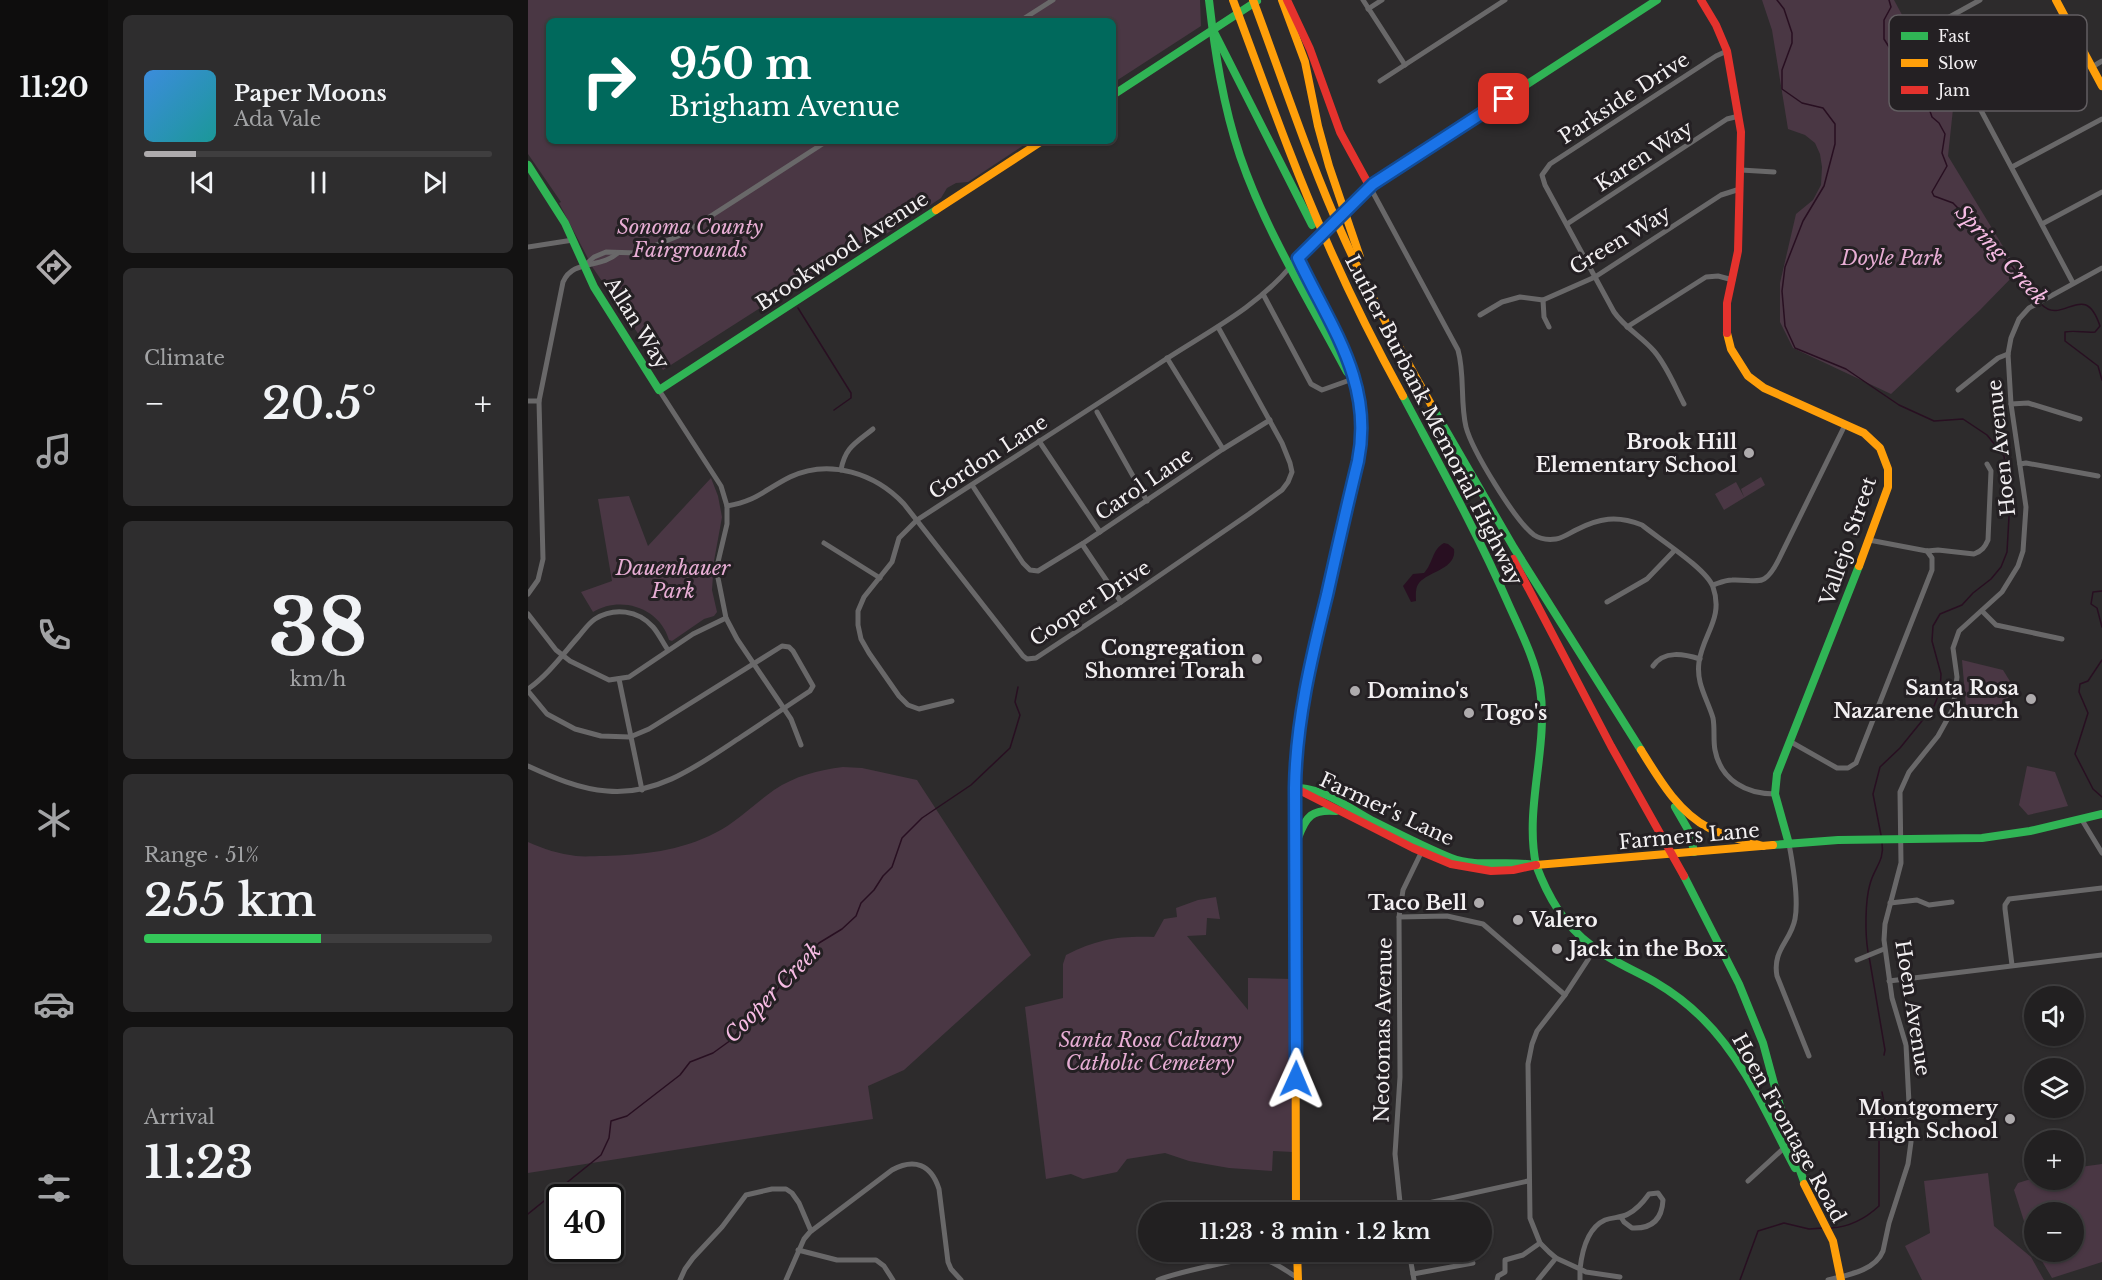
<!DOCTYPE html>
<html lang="en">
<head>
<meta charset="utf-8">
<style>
	:root { --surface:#222021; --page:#2e2d2e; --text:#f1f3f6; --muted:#a2a3a5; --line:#3f3e3f; --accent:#aeabad }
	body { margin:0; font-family:"Libre Baskerville",serif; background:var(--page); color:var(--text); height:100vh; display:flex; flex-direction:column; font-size:22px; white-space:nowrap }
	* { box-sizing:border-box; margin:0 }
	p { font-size:20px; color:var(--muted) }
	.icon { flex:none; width:33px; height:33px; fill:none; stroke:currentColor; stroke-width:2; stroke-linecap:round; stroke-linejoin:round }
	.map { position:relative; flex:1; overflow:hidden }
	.details { display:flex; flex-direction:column; gap:15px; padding:15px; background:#131212; width:420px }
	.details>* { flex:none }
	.guide { position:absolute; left:18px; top:18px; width:570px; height:126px; border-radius:9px; box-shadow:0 2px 4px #0004,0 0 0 2px var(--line); background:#00695c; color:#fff; overflow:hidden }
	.buttons { position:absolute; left:1496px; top:986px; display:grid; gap:12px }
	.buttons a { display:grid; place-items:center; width:60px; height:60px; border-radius:50%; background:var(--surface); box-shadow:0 2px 4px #0004,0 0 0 2px var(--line); font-size:30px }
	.speed { position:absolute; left:18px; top:1184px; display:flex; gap:12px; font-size:30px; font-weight:700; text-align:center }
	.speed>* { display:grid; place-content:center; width:78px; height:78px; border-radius:50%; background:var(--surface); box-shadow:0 2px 4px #0004,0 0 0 2px var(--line); line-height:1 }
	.speed .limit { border:3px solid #111; border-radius:9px; background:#fff; color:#111 }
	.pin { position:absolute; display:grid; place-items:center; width:51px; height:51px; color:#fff; margin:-26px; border-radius:12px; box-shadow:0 3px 9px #0006 }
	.me { position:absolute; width:66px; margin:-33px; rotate:1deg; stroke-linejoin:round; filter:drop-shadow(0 0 4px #0008) }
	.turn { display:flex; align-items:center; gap:21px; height:126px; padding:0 24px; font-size:27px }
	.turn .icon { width:78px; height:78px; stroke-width:2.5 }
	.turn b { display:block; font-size:42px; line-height:51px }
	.big { font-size:45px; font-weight:600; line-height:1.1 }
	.details .card { flex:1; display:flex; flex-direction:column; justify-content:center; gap:9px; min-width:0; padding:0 21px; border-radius:9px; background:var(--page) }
	.details .dial { align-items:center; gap:0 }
	.dial b { font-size:78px; line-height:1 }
	.song { display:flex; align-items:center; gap:18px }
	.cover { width:72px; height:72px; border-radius:9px; background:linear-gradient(135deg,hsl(210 70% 55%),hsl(180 70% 35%)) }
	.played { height:6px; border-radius:3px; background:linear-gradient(90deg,var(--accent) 15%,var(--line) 15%) }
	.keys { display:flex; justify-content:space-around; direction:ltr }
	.heat { display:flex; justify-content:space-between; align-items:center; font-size:33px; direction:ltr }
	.charge { height:9px; border-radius:4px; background:linear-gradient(90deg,#34c759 51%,var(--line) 0) }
	.trip { position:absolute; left:610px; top:1202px; width:354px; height:60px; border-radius:30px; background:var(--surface); box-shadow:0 2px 4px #0004,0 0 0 2px var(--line); font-weight:600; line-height:60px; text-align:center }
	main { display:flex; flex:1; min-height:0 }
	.tab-bar { display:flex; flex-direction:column; width:108px; justify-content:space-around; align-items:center; background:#0e0d0d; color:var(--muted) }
	.tab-bar .icon { width:42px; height:42px }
	.tab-bar .on { color:var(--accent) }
	.tab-bar b { font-size:27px; color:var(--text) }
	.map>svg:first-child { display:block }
	.green { fill:#4a3744 }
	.water { fill:#280f21 }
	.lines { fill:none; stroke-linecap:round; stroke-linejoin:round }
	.stream { stroke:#280f21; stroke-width:1.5 }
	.street { stroke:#696869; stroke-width:5 }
	.fast { stroke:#30b455; stroke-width:8 }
	.slow { stroke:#ff9f0a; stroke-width:8 }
	.jam { stroke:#e5322d; stroke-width:8 }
	.route-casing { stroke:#114b97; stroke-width:15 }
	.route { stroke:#1a73e8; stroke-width:10 }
	.poi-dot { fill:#aeabad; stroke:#242023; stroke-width:2 }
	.labels { text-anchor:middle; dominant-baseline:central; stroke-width:6; stroke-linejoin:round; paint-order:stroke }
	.street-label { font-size:20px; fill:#f3f0f2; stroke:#242023 }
	.park-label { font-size:20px; font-style:italic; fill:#e7add4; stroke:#242023 }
	.poi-label { font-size:20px; font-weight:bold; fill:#f3f0f2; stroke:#242023; text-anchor:end }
	.water-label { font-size:21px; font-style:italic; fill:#f7bce4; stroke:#242023 }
	.key { fill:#242023; stroke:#625e61; stroke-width:1.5 }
	.key-label { font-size:16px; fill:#f3f0f2 }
</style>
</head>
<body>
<main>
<nav class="tab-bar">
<b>11:20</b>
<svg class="icon on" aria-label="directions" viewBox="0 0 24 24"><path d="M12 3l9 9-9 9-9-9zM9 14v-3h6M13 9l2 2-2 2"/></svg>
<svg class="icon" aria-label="music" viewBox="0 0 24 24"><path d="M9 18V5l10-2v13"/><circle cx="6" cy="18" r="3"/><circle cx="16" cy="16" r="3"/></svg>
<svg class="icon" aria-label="phone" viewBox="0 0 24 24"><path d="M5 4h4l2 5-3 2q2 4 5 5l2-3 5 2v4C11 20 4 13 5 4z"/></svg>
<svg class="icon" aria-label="climate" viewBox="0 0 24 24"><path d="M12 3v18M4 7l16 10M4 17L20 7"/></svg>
<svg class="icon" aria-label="car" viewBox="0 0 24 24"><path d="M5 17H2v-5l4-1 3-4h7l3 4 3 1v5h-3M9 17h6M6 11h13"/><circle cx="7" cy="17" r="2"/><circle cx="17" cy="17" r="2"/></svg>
<svg class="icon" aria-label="filters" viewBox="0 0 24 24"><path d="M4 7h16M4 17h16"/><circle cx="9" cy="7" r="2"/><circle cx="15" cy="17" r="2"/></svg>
</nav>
<section class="details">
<div class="card">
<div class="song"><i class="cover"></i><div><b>Paper Moons</b><p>Ada Vale</p></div></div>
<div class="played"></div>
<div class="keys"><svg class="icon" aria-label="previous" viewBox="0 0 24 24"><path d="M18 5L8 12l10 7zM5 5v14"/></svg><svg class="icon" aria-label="pause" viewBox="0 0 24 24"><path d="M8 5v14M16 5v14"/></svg><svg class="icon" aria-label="next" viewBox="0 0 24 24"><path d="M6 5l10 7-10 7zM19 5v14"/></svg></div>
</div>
<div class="card"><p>Climate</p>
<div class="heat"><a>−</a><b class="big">20.5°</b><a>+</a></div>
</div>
<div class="card dial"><b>38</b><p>km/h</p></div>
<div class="card"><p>Range · 51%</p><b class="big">255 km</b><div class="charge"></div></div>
<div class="card"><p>Arrival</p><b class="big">11:23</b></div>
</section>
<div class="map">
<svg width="1574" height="1280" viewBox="0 0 1574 1280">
	<rect width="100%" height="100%" fill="#2d2b2c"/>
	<g class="green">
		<path d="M0 0H672L673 26 585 83V21H21V141H502L440 182 428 183 419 188 413 198 358 234H348L135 370 65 268 31 203 33 202 0 154Z"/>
		<path d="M1234 0H1366L1425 109 1420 156 1490 271 1452 310 1363 394 1265 348 1252 322V283L1268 214 1285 200 1293 185 1294 167 1292 154 1287 143 1277 135 1260 129 1244 30Z"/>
		<path d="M1233 477 1237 485 1196 510 1187 494 1208 482 1216 497 1213 489Z"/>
		<path d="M183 478 190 496 194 517 186 561 184 590 189 612 186 616 176 619 144 641 141 640C132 608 93 595 65 612L53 592 84 581 70 499 101 496 120 546Z"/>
		<path d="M1434 660 1475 670 1488 691 1473 704 1461 711 1438 706Z"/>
		<path d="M1499 766 1527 772 1540 806 1500 815 1491 805Z"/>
		<path d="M315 767 334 768 389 780 503 955 376 1070 340 1086 345 1119 0 1173V842C15 849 32 854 48 856 57 857 67 856 76 856 113 855 153 851 187 833 209 822 226 804 246 790 267 776 290 770 315 767Z"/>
		<path d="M688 897 692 919 679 918 678 935 659 936 720 1010V978L765 979V1152L745 1151 744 1171 701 1168 661 1161 637 1153 599 1159 589 1172 555 1179 543 1174 518 1179 497 1007 535 998V964L538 955C570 939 590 936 626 937L636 919 649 917 648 908 670 900Z"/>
		<path d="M1574 1164V1262L1524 1278 1508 1251H1545V1212H1506V1248L1502 1240 1486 1190 1490 1183 1506 1178 1545 1179V1168Z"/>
		<path d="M1460 1173 1466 1226 1503 1257 1516 1280H1394L1377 1246 1402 1233 1396 1181Z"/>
	</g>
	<path class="water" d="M916 543 920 544 926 549C929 569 901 571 891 583 887 588 888 595 888 601L883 602 875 586 885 574 896 573C905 564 904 549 916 543Z"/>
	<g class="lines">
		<g class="stream">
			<path d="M1249 0 1256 9 1264 33V43L1254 70V89L1274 103 1295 108 1307 124V144L1296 186 1275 221 1257 267 1254 291 1257 326 1267 348 1318 369 1371 405 1406 421 1435 419 1459 435 1476 456 1482 499 1479 552 1473 567 1463 579 1445 593 1434 605 1412 614 1405 626 1404 641 1413 674 1412 691 1406 706 1372 748 1352 767 1345 794 1353 835"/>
			<path d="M1361 0 1363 7 1356 20V39L1378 74 1381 82 1396 94 1404 117 1411 123 1417 134 1414 153 1419 166 1404 192 1406 196 1425 203 1460 239 1464 251 1473 252 1510 300"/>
			<path d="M1513 304C1535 327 1556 278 1572 326L1567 332C1557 333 1547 330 1537 332V341L1570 366 1574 380"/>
			<path d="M270 308 323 393V398L306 410"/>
			<path d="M1574 591 1565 592 1563 604 1569 608 1574 627"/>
			<path d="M1574 660 1560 681 1552 684 1551 692 1560 713 1547 754 1565 789 1574 797"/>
			<path d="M1340 952C1337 934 1337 901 1342 884 1346 868 1357 860 1354 843"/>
			<path d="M1341 956 1357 1050 1356 1055"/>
			<path d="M0 1214 73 1155 81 1138 83 1121 99 1116 152 1075 162 1062 185 1053 203 1040 213 1029 221 1014 233 1008 248 992 259 976 291 943 314 929 328 916 333 903 346 890 355 876 364 867 374 838 394 818 443 785 482 748 492 715 487 702 490 687"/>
			<path d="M1303 1228C1322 1227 1337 1219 1351 1206V1139L1358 1114 1354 1092"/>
			<path d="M1212 1280 1230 1231 1256 1223 1281 1229 1295 1228"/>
		</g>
		<g class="street">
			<path d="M835 0 877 65"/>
			<path d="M840 9 854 0"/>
			<path d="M492 21 525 0"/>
			<path d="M1369 46 1452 0"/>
			<path d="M1564 67 1574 61"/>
			<path d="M852 81 977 0"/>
			<path d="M1448 101 1545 283"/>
			<path d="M1484 167 1574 119"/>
			<path d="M1213 170 1246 172"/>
			<path d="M842 187 930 350C937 375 932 402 938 427 944 450 987 521 1006 535 1012 539 1020 540 1028 539 1035 538 1042 533 1048 530 1071 518 1089 515 1114 525 1131 539 1179 569 1185 587 1196 618 1175 634 1171 662 1168 684 1179 698 1185 718 1187 729 1185 740 1187 750 1193 781 1219 794 1247 794"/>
			<path d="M1039 224 1199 119 1211 116"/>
			<path d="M1514 224 1574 192"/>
			<path d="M0 247 45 240"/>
			<path d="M57 265 66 257 78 252 109 253 155 234 299 141"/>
			<path d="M735 294 783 384 794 390 822 380"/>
			<path d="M1015 300 1016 317 1021 327"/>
			<path d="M952 315 974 302 992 297 1015 300 1067 277 1193 195 1212 189"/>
			<path d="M1099 327 1178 277 1190 276 1205 280"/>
			<path d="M639 358 695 449"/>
			<path d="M131 390 193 486 199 506V524L190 562V578L198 618 209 639 263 719 273 745"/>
			<path d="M1430 390 1470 358 1480 354"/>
			<path d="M0 401H11"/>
			<path d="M1156 404C1147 387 1139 366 1126 351 1114 337 1097 328 1086 312L1017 185 1014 175 1022 164 1188 56 1199 51"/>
			<path d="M1483 404 1500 403 1552 419"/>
			<path d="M569 412 619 501"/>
			<path d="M511 441 572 532"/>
			<path d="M1492 464 1498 463 1570 476"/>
			<path d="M313 470C317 447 328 443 345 429"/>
			<path d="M444 485 495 563 502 570 510 571 554 544 695 449 742 420"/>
			<path d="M199 506C229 501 236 490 262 477 302 458 348 474 376 504L495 656 499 659 508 658 593 602 721 514 754 490 760 482 764 472 762 463 754 443 690 327"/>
			<path d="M1341 540 1399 551 1410 550 1446 554C1454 551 1457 547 1460 540L1463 471 1459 464"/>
			<path d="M296 543 352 578"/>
			<path d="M554 544 593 602"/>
			<path d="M1185 585C1191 583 1197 580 1204 580 1231 579 1236 589 1251 559L1317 425"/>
			<path d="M0 594 10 580 15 559 11 401 35 282C45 259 72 269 90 253"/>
			<path d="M1079 602 1119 579 1146 551"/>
			<path d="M1454 611 1468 625 1534 639"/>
			<path d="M0 614 28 650 42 661 81 680 101 677 165 634 198 618"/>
			<path d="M1125 666C1136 650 1156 654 1172 659"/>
			<path d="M91 679 114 790"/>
			<path d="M0 689C20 675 35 654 51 636 56 630 61 623 67 619 86 607 110 610 125 627 131 634 135 643 140 650"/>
			<path d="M0 691 19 714 47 729 73 736 102 737 121 729 254 646 261 647 265 651 285 686 282 691C259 706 236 722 213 737 172 764 130 796 79 791 51 789 24 777 0 766"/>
			<path d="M424 701 391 709 380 705 371 696 341 653 333 639 330 625V611L336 597 364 562 371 538 389 520C471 467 553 415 635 361 679 332 728 308 763 266"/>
			<path d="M1263 742 1309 768H1320L1328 763 1404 570V558L1399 551"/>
			<path d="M1554 820 1574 853"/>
			<path d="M1261 844C1265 865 1271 898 1267 919 1263 941 1244 950 1249 976L1281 1056"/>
			<path d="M1362 903 1389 900 1401 905 1424 902"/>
			<path d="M871 917 919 916 955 924 1037 995"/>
			<path d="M1329 960 1356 949"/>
			<path d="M1484 965 1477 909V905L1481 899 1574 888"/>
			<path d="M1361 981 1574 955"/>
			<path d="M1220 1181 1256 1148"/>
			<path d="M873 1209 1000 1181"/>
			<path d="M873 1212 867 1154 872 1077 871 917 875 890 893 853"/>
			<path d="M270 1250 309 1260H348L356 1266 365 1280"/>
			<path d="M881 1251 886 1280"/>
			<path d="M885 1274 945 1263"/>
			<path d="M1092 1277 1058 1272 1052 1269C1054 1251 1059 1228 1077 1220 1085 1217 1093 1218 1100 1214 1108 1210 1116 1201 1121 1194L1130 1193 1135 1200C1134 1219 1124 1229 1104 1228L1096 1222 1093 1217"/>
			<path d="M152 1280 157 1269 165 1258 194 1227 218 1195 244 1189H258L264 1193 271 1203 283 1231"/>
			<path d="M258 1280 276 1239 282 1232 364 1170C386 1158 403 1164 411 1189L420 1262 423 1269 433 1280"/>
			<path d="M630 1280C644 1274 720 1256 732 1258 746 1261 758 1271 770 1278"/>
			<path d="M969 1280 970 1276 977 1272V1260L995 1255 1012 1243"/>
			<path d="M1010 1280 1028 1258"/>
			<path d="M1052 1280V1269L1028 1258 1021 1252 1012 1243 1002 1218 1000 1064 1004 1044 1009 1031 1037 995 1067 949"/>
			<path d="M1300 1280C1319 1275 1347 1271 1355 1251L1361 1223 1380 1164 1383 1142 1378 1045 1364 998 1356 940 1357 924 1373 863 1372 792 1381 772 1410 736 1425 709 1429 677 1425 648 1431 631 1474 592 1490 566 1495 551 1498 507 1483 404 1480 354 1483 338 1491 319 1501 308 1574 268"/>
		</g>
		<g class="fast">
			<path d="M681 0C687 53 695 105 712 156 738 232 782 302 819 372"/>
			<path d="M685 30 784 225"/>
			<path d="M585 95 729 1"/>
			<path d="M0 165 37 223 66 287 131 390 408 210"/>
			<path d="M763 266 848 182 1129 0"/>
			<path d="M875 396C911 464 949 532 980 603 992 630 1007 659 1012 688 1021 747 996 806 1008 865"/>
			<path d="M905 408 986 548 1113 750"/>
			<path d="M772 788C798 790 821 808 843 820 869 833 896 847 923 858 949 868 979 860 1006 865"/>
			<path d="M1147 807 1162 833 1166 852"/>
			<path d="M770 838C778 816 784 809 808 811"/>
			<path d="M1261 844 1247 794 1249 774 1331 566"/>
			<path d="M1245 845 1310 840 1454 838 1502 831 1574 814"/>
			<path d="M767 852 769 748 773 712 811 543"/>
			<path d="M1008 865C1020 897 1036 925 1064 946 1083 961 1106 970 1127 982 1144 992 1160 1004 1174 1018 1216 1059 1240 1117 1267 1168"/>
			<path d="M1156 876 1211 984 1235 1043 1262 1143 1278 1187"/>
		</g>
		<g class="slow">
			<path d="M705 0C735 80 763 161 798 240 821 293 847 345 875 396"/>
			<path d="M725 0C755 80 781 161 816 238 842 296 874 352 905 408"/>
			<path d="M754 0 777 62 790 126 801 166 832 257"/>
			<path d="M1528 0 1574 86"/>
			<path d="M408 210 514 141"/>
			<path d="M770 258C797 312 837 371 833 435 831 471 819 508 811 543"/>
			<path d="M1199 333 1203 349 1220 376 1236 388 1336 433 1352 448 1360 469V487L1331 566"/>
			<path d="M1113 750C1131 779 1150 812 1181 828 1198 837 1217 841 1235 846"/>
			<path d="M767 852 768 1212"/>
			<path d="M1008 865 1245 845"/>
			<path d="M1276 1184 1305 1241 1313 1280"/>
			<path d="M769 1251 770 1280"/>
		</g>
		<g class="jam">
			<path d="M759 0 782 49 812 132 842 187"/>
			<path d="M1173 0 1188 25 1199 51 1213 132 1210 251 1199 303V333"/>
			<path d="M985 559 1083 746 1156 876"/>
			<path d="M767 788 885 848 923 864 963 871 985 870 1008 865"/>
		</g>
	</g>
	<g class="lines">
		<defs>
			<path id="route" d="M768 1079 767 788C768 722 783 659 799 595 809 550 819 506 830 461 846 382 802 326 770 258L845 184 976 99"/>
		</defs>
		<use href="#route" class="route-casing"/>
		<use href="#route" class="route"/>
	</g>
	<g class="poi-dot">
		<circle cx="1221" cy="453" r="6"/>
		<circle cx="729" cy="659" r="6"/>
		<circle cx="827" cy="691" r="6"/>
		<circle cx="1503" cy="699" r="6"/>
		<circle cx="941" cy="713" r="6"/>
		<circle cx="951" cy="903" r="6"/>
		<circle cx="990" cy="920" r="6"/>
		<circle cx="1029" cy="949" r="6"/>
		<circle cx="1482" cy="1119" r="6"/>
	</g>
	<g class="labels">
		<g class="street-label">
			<text transform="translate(1096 98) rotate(-33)">Parkside Drive</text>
			<text transform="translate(1116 156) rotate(-33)">Karen Way</text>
			<text transform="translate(1092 240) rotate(-31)">Green Way</text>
			<text transform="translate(314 251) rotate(-33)">Brookwood Avenue</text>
			<text transform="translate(109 323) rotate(58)">Allan Way</text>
			<text transform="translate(906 420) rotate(63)">Luther Burbank Memorial Highway</text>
			<text transform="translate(1473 448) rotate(-96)">Hoen Avenue</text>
			<text transform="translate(460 457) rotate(-33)">Gordon Lane</text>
			<text transform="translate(616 484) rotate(-34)">Carol Lane</text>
			<text transform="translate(1320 541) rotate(-71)">Vallejo Street</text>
			<text transform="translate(562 603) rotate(-33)">Cooper Drive</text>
			<text transform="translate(859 809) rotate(25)">Farmer's Lane</text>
			<text transform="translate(1161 836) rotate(-5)">Farmers Lane</text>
			<text transform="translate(1385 1008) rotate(81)">Hoen Avenue</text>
			<text transform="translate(855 1030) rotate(-89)">Neotomas Avenue</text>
			<text transform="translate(1261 1128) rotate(61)">Hoen Frontage Road</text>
		</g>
		<g class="park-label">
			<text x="162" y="227">Sonoma County<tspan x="162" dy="23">Fairgrounds</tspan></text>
			<text x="1364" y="258">Doyle Park</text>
			<text x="145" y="568">Dauenhauer<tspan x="145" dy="23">Park</tspan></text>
			<text x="622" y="1040">Santa Rosa Calvary<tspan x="622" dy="23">Catholic Cemetery</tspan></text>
		</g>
		<g class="poi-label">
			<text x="1209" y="442">Brook Hill<tspan x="1209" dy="23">Elementary School</tspan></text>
			<text x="717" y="648">Congregation<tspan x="717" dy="23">Shomrei Torah</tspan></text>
			<text x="1491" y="688">Santa Rosa<tspan x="1491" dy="23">Nazarene Church</tspan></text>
			<text x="839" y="691" text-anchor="start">Domino's</text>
			<text x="953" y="713" text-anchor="start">Togo's</text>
			<text x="939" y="903">Taco Bell</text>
			<text x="1002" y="920" text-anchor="start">Valero</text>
			<text x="1041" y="949" text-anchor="start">Jack in the Box</text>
			<text x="1470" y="1108">Montgomery<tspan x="1470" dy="23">High School</tspan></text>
		</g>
		<g class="water-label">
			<text transform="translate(1473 255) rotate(48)">Spring Creek</text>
			<text transform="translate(245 993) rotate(-46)">Cooper Creek</text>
		</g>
	</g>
	<rect x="1361" y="15" width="198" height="96" rx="9" class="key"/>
	<rect x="1373" y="32" width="27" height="8" fill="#30b455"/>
	<rect x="1373" y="59" width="27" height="8" fill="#ff9f0a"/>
	<rect x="1373" y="86" width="27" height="8" fill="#e5322d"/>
	<g class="key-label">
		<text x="1410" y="42">Fast</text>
		<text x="1410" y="69">Slow</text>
		<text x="1410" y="96">Jam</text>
	</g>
</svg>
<div class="buttons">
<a><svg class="icon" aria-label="sound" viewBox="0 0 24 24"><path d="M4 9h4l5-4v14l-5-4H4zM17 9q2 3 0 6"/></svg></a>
<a><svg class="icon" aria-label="layers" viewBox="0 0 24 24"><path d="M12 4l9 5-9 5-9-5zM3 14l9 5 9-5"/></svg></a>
<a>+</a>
<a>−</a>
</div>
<div class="speed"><div class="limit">40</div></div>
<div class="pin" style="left:976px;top:99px;background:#d93025"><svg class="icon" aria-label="arrive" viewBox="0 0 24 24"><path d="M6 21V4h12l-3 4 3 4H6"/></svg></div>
<svg class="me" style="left:768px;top:1079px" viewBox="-20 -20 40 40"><path d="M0-17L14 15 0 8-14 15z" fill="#1a73e8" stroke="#fff" stroke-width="4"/></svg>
<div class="trip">11:23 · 3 min · 1.2 km</div>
<div class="guide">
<div class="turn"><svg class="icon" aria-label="right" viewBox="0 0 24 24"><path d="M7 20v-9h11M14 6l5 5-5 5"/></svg><div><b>950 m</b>Brigham Avenue</div></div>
</div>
</div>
</main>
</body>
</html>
